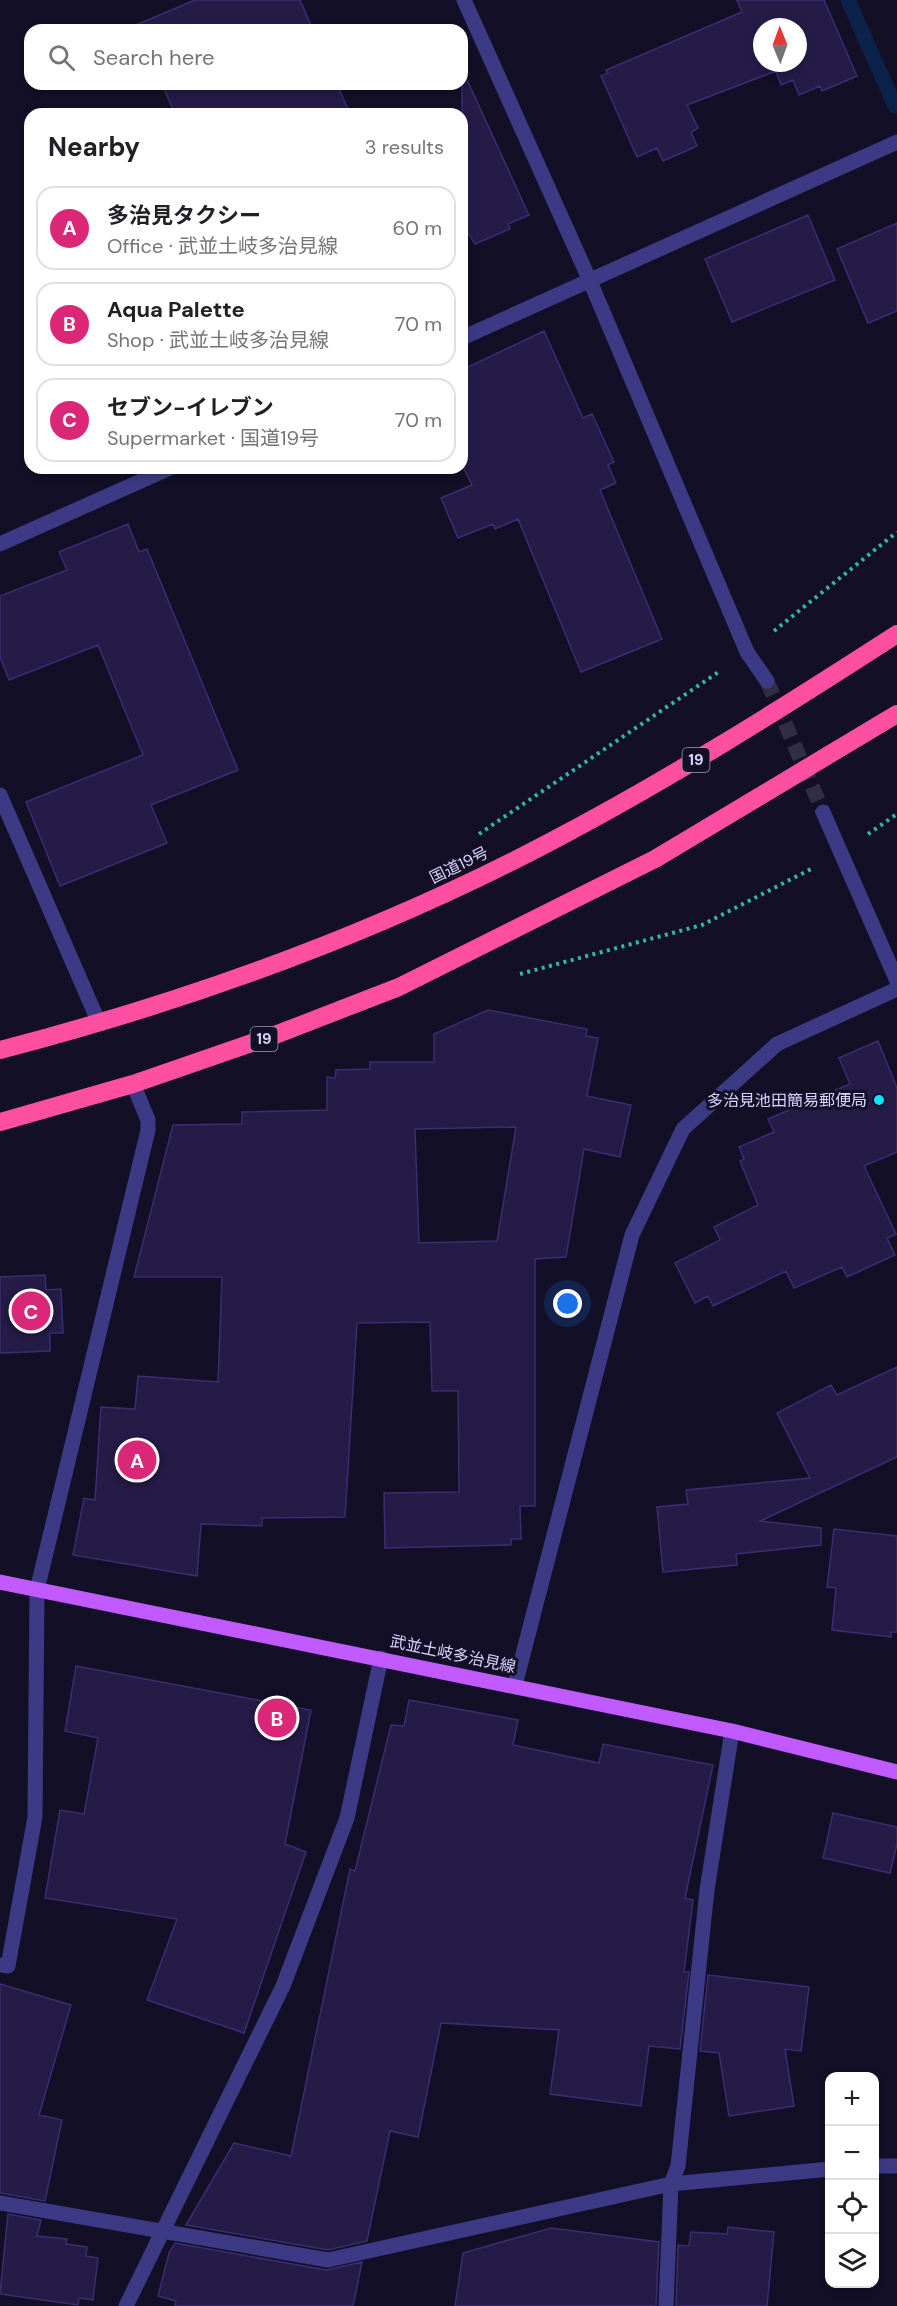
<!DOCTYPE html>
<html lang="en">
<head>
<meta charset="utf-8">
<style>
	:root { --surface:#fff; --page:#f2f2f2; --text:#202124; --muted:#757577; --line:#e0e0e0; --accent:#db2777 }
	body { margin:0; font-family:"DM Sans","Noto Sans JP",sans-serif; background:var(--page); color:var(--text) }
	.controls { position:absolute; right:18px; bottom:18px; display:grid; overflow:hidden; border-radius:12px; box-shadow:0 3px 9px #0003 }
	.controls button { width:54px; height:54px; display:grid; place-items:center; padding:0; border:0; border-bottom:2px solid var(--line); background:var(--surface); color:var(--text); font:30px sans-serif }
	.compass { position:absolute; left:753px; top:18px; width:54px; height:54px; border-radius:50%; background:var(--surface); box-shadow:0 3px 9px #0003; rotate:359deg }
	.you { position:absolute; left:568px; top:1304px; width:21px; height:21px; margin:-15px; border:4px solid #fff; border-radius:50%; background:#1a73e8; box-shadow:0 0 0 9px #1a73e833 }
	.badge { display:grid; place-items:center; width:39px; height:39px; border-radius:50%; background:var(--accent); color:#fff; font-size:20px; font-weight:700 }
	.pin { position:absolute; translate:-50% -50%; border:3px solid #fff; box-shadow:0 2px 6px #0006 }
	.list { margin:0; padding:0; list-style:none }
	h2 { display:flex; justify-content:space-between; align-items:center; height:78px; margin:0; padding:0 24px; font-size:26px }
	h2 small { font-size:20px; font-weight:400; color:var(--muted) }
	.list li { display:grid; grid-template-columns:39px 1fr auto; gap:18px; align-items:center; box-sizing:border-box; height:84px; margin:0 12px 12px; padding:0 12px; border:2px solid var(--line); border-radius:18px }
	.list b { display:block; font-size:22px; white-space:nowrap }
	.list p { margin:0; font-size:20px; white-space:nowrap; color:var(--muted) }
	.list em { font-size:20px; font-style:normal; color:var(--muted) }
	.icon { flex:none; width:33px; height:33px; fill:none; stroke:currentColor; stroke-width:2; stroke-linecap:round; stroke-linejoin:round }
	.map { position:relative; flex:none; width:897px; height:2306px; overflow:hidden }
	.search { position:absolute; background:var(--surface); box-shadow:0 3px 9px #0003; left:24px; top:24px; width:444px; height:66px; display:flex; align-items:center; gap:15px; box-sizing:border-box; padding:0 21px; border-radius:18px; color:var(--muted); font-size:22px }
	.panel { position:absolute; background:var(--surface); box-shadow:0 3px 9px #0003; left:24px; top:108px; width:444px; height:366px; border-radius:18px }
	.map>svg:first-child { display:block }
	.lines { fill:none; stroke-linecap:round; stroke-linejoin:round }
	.stream { stroke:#0c2248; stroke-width:15 }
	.building { fill:#241b47; stroke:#3b2d73; stroke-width:1.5; fill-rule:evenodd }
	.minor-tunnel { stroke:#312d47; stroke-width:15; stroke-dasharray:15 8; stroke-linecap:butt }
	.path { stroke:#2fb8b0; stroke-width:4; stroke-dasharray:3 4.5; stroke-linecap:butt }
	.minor { stroke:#3d3a85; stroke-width:15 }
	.major { stroke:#c25bff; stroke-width:15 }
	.highway { stroke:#ff4fa3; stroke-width:18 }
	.poi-dot { fill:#00e5ff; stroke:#130f26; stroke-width:2 }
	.labels { text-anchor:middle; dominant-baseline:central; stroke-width:6; stroke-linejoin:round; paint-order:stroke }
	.shield { fill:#130f26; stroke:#9e99be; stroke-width:1.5 }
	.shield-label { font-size:15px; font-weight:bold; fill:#d9d4ff }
	.street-label { font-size:16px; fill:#d9d4ff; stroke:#130f26 }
	.poi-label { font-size:16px; fill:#d9d4ff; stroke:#130f26; text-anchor:end }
</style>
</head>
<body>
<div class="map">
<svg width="897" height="2306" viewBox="0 0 897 2306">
	<rect width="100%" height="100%" fill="#130f26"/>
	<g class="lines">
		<path class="stream" d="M848 0 895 106"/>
	</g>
	<path class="building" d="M195 0H300L313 30H138L136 25Z
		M737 0H824L857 76 822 91 820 86 799 95 793 80 781 85 776 71 687 105 698 128 691 132 697 146 663 161 657 148 637 157 601 76 608 73 606 70 742 12ZM762 27H798V63H762Z
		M462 69 529 215 508 224 510 229 475 244 462 223Z
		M162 84H337L350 114H175Z
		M808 215 835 280 732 322 705 259Z
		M897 223V311L868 323 837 249Z
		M544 331 583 418 592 414 614 462 608 465 616 483 600 490 662 639 581 672 518 519 495 529 493 524 458 538 441 498 472 485 462 465V370Z
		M128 524 139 552 147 549 238 770 151 805 167 843 60 886 26 802 143 755 98 645 9 680 0 657V596L67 570 59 552Z
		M488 1010 587 1029 586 1036 598 1038 587 1096 631 1105 620 1157 584 1149 566 1257 535 1259V1506H520L521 1539H511V1545L385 1548 384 1493 459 1492 458 1391H432L430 1322 357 1323 345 1517 262 1518V1526L201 1524 197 1576 73 1555 84 1498 95 1500 101 1407 135 1409 138 1376 218 1382 222 1277H134L173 1125 242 1124V1112L327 1110V1077L335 1078 336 1070 370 1069V1062H434V1034ZM516 1127 497 1241 419 1243 415 1129Z
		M878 1041 897 1088V1152L864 1166 896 1234 887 1238 895 1255 847 1277 842 1267 794 1288 786 1271 713 1306 708 1296 695 1303 675 1263 720 1240 714 1227 758 1205 740 1161 744 1159 739 1147 774 1132 768 1119 850 1084 839 1058Z
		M45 1275 46 1290 61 1289 63 1333H50V1351L0 1353V1277Z
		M897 1367V1457L760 1521 821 1528V1545L736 1554 737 1565 663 1572 657 1507 688 1504 686 1490 810 1478 777 1413 831 1385 837 1395Z
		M834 1529 897 1536V1632H891V1637L832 1630 836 1588 827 1587Z
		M76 1666 311 1710 285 1844 306 1852 244 2033 147 2000 177 1919 45 1898 60 1810 84 1814 98 1738 65 1731Z
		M409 1700 518 1720 513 1745 599 1763 603 1744 713 1765 685 1898 693 1900 684 1972H689L680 2049 649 2046 641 2106 550 2094 559 2030 441 2023 418 2137 390 2131 367 2241 328 2250 186 2225 234 2143 291 2156 350 1869 355 1871 391 1725 404 1726Z
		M833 1813 897 1827V1844L890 1873 823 1858Z
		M708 1975 809 1987 801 2051 785 2049 794 2106 729 2116 719 2053 700 2051Z
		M0 1984 71 2005 39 2115 62 2120 45 2201 0 2193Z
		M8 2214 41 2220 37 2236 67 2239 66 2244 87 2247 86 2256 98 2258 93 2300 79 2298 78 2305 0 2294Z
		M728 2227 774 2232 767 2306H676L678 2245 689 2246 691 2232 727 2234Z
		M551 2228 659 2242 656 2306H455L463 2253Z
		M175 2243 326 2270 362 2262 353 2306H175L176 2301 158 2296 169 2253Z"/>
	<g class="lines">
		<path class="minor-tunnel" d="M767 681 823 812"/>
		<path class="path" d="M774 631 897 532
			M479 834 720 671
			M868 834 897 814
			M520 974 702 925 811 869"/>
		<path class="minor" d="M464 0 590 281 747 652 767 681
			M462 338 897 142
			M0 544 170 468
			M0 795 99 1023
			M823 812 897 981
			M515 1685 632 1235 683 1129 777 1044 897 989
			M0 1965 8 1966 35 1817 37 1590 148 1130V1120L133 1084
			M874 2166H897
			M0 2203 328 2260 671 2184 830 2169
			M126 2306 283 1986 347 1818 381 1658
			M666 2306 671 2184 678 2166 707 1890 732 1731"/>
		<path class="major" d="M0 1582 732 1731 897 1772"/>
		<path class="highway" d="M0 1050C189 1001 377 933 550 842 670 779 784 707 897 634
			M0 1122 133 1084 275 1035 399 987 655 859 897 714"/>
	</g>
	<circle class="poi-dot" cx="879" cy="1100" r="6"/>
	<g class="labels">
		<g class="shield">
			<rect x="682.5" y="748" width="27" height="24" rx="4.5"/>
			<rect x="250.5" y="1027" width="27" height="24" rx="4.5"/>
		</g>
		<g class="shield-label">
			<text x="696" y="760">19</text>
			<text x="264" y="1039">19</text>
		</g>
		<g class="street-label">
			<text transform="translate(459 865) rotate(-26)">国道19号</text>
			<text transform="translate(453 1654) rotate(12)">武並土岐多治見線</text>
		</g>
		<g class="poi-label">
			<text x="867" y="1100">多治見池田簡易郵便局</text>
		</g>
	</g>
</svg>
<div class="controls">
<button>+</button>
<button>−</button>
<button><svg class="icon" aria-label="locate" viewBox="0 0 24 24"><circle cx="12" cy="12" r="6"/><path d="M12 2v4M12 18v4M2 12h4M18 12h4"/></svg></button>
<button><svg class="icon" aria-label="layers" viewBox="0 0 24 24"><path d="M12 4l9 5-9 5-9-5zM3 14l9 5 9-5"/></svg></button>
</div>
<svg class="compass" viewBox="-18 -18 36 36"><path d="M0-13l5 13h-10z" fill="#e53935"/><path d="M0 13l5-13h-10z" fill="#757577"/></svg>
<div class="you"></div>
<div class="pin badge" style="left:137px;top:1460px">A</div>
<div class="pin badge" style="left:277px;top:1718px">B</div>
<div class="pin badge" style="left:31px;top:1311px">C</div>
<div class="search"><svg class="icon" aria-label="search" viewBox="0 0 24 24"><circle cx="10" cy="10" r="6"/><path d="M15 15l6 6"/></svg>Search here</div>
<section class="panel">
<h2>Nearby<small>3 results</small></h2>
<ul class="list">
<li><span class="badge">A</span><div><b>多治見タクシー</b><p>Office · 武並土岐多治見線</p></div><em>60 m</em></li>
<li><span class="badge">B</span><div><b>Aqua Palette</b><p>Shop · 武並土岐多治見線</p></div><em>70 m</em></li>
<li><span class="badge">C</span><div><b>セブン-イレブン</b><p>Supermarket · 国道19号</p></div><em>70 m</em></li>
</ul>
</section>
</div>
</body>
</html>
